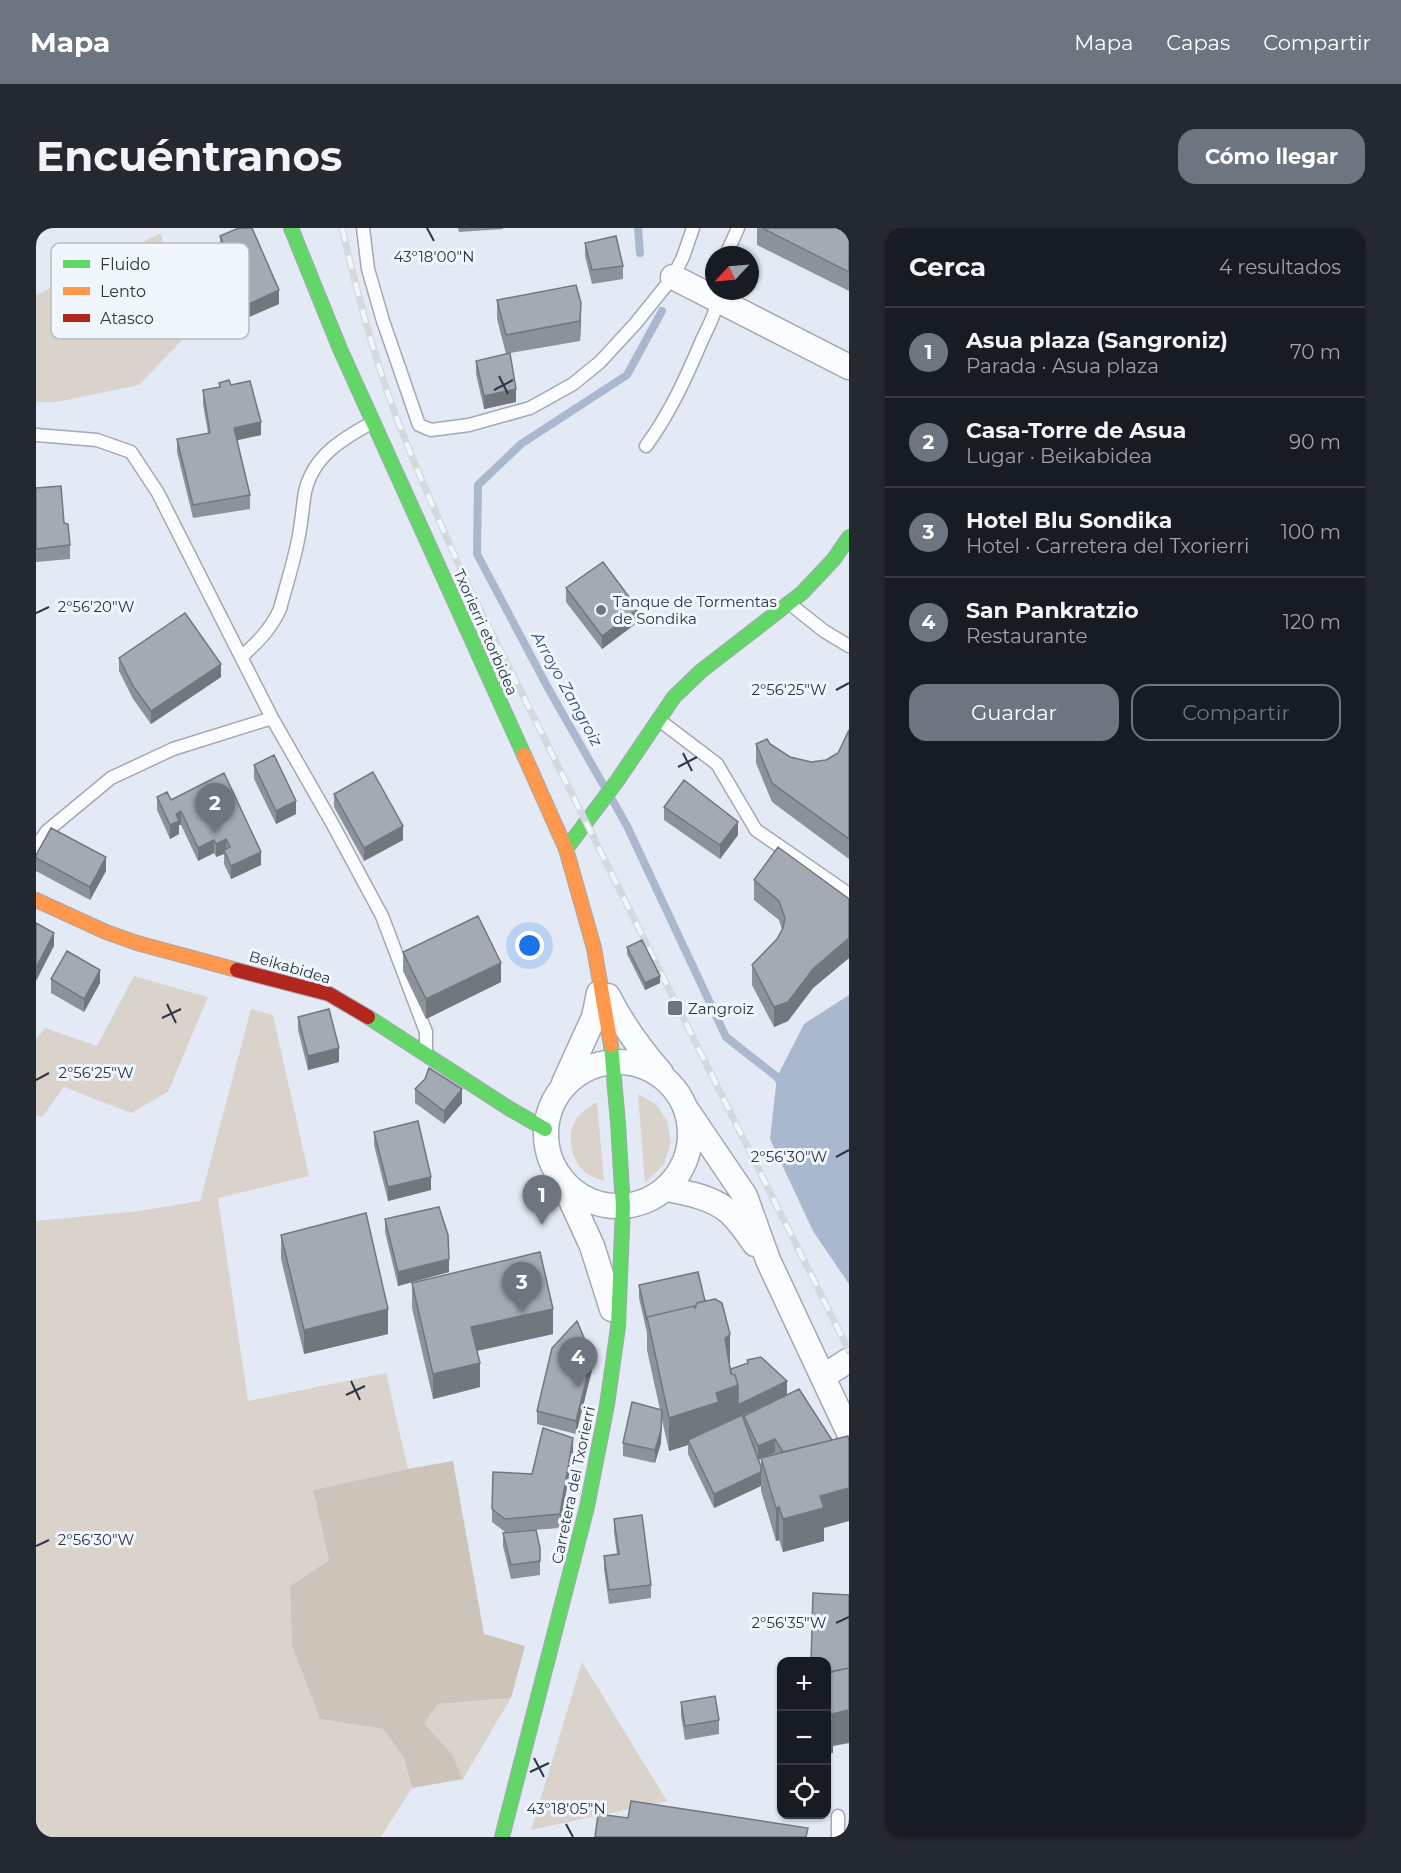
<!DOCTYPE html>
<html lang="es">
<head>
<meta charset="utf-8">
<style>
	:root { --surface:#171b24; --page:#242831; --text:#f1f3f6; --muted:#9ea1a6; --line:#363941; --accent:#6d7581 }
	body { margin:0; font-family:Montserrat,sans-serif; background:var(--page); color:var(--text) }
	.controls { position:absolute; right:18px; bottom:18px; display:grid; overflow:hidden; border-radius:12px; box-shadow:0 2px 4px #0004 }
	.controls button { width:54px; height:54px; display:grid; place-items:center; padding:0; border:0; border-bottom:2px solid var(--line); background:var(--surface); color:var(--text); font:30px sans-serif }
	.compass { position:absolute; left:669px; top:18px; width:54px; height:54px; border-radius:50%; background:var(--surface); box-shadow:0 2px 4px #0004; rotate:244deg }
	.you { position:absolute; left:494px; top:718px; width:21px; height:21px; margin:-15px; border:4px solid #fff; border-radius:50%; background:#1a73e8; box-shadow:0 0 0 9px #1a73e833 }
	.badge { display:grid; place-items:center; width:39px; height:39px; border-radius:50%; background:var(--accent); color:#fff; font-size:20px; font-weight:700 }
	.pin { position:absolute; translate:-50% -50px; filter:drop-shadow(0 2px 3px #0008) }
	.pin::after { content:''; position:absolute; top:32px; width:21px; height:18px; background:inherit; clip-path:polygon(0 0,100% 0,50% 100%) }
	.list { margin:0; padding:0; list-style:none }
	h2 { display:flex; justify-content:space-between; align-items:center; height:78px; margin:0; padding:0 24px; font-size:26px }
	h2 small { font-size:20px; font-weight:400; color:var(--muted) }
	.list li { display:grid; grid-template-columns:39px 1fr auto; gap:18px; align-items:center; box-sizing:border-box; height:90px; padding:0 24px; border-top:2px solid var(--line) }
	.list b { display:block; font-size:22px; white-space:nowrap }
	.list p { margin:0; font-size:20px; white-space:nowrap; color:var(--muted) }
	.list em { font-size:20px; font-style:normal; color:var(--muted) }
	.actions { display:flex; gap:12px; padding:18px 24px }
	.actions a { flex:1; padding:14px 0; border:2px solid var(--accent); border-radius:18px; text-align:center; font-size:21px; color:var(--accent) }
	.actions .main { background:var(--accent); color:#fff }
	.icon { flex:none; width:33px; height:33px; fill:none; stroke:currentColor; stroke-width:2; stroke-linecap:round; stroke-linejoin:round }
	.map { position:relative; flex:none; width:813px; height:1609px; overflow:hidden; border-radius:18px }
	header { display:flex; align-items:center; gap:36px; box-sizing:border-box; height:84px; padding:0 30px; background:var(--accent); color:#fff }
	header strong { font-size:28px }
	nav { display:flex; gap:33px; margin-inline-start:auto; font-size:21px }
	.intro { display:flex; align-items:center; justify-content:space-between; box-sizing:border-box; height:144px; padding:0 36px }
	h1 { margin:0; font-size:42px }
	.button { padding:15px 27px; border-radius:18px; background:var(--accent); color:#fff; font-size:21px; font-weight:700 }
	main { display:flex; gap:36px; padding:0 36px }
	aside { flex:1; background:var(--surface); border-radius:18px; box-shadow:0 2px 4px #0004 }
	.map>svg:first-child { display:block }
	.green { fill:#dad3cb }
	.forest { fill:#ccc4b8 }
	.water { fill:#a9b8cf }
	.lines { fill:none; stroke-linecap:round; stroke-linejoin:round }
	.stream { stroke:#a9b8cf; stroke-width:8 }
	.lane-casing { stroke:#a2a9b3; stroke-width:15 }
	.street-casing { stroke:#a2a9b3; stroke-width:27 }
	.fast-casing { stroke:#a2a9b3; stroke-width:16 }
	.slow-casing { stroke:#a2a9b3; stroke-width:16 }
	.jam-casing { stroke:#a2a9b3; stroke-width:16 }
	.lane { stroke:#fbfcfe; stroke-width:12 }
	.street { stroke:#fbfcfe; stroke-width:24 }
	.fast { stroke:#63d668; stroke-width:14 }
	.slow { stroke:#ff974d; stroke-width:14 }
	.jam { stroke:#b3261e; stroke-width:14 }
	.rail-casing { stroke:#d5d8dc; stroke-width:7 }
	.rail { stroke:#f1f5fc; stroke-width:4.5; stroke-dasharray:14; stroke-linecap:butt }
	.wall { fill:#8c929b; fill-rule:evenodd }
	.shaded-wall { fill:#72777e }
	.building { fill:#a3aab4; stroke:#72777e; stroke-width:1.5 }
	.ticks { fill:none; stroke:#2e3642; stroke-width:2 }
	.poi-dot { fill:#6d7581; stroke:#f1f5fc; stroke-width:2 }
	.labels { text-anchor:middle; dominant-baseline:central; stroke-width:6; stroke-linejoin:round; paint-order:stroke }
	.poi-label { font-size:15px; fill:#2e3642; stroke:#f1f5fc; text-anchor:start }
	.street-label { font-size:15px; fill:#2e3642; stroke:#f1f5fc }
	.water-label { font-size:16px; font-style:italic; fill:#35507a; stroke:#f1f5fc }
	.key { fill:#f1f5fc; stroke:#b6bcc4; stroke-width:1.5 }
	.key-label { font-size:16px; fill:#2e3642 }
	.ticks-label { font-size:15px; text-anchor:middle; fill:#2e3642; stroke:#f1f5fc; stroke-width:6; stroke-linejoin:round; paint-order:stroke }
</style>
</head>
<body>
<header>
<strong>Mapa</strong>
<nav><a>Mapa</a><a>Capas</a><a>Compartir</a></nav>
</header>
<div class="intro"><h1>Encuéntranos</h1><a class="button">Cómo llegar</a></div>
<main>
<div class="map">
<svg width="813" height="1609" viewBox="0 0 813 1609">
	<rect width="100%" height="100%" fill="#e3eaf5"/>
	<path class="green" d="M125 5 148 110 103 157 21 174H0V67Z
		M98 748 172 769 132 864 95 885 28 859 6 889 0 887V811L9 800 61 818Z
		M215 781 237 787 273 948 182 970 212 1173 350 1145 372 1241 277 1262 293 1332 254 1358 256 1418 284 1491 347 1501 368 1530 376 1560 345 1609H0V993L103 983 164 973Z
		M602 866 621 877 631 893 635 914 628 936 609 955Z
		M561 874 568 953C562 950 555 949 550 945 534 932 529 905 542 889 546 883 555 878 561 874Z
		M546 1434 631 1573 495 1602Z
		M475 1470 427 1551 416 1526 388 1495 402 1476Z"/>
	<path class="forest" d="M417 1233 448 1406 489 1418 475 1470 402 1476 388 1495 416 1526 427 1551 376 1560 368 1530 347 1501 284 1491 256 1418 254 1358 293 1332 277 1262 372 1241Z"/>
	<path class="water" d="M813 767V1056L777 1003 734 911 741 849 768 796Z"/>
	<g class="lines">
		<path class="stream" d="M602 0 604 25
			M568 558 512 460 441 326 442 257 485 216 591 147 626 83
			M577 573 591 598 690 809 741 849 746 857"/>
		<g class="lane-casing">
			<path id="lane" d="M327 0 332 41 347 93 383 197 395 202 433 197 494 180 537 156 564 134 599 96 637 49 647 29 657 0
				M690 27 702 0
				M0 207 61 212 95 224 122 265 236 490 296 595 346 688 390 804V823
				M610 218C634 185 650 150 666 112 672 99 681 84 681 69
				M754 376 788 403 813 418
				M205 429C221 415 235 401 244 381 251 354 260 328 264 301 266 289 267 276 269 264 277 228 306 211 337 194
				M623 492 681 536 720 602 813 666
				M0 619 11 603 75 550 137 521 236 490
				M802 1609V1588"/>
		</g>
		<g class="street-casing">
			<path id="street" d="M637 49 813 139
				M572 768C586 796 604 821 625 845
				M510 906a72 72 0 1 1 144 0a72 72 0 1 1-144 0Z
				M528 855 558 789 563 765
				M652 884 709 968 732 1032 813 1205
				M528 957 556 1018 576 1081
				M630 961C651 965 675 969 692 983 702 991 711 1005 719 1016
				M788 1148 813 1132"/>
		</g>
		<g class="fast-casing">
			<path id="fast" d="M255 0 304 121 488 527
				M530 621 581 553 638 469 665 443 766 365 798 331 813 309
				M332 789 474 881 509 901
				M575 817 582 895 587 979
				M466 1609 551 1279 571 1177 582 1099 587 979"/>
		</g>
		<g class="slow-casing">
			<path id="slow" d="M488 527 530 621 558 720 575 817
				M0 672 70 704 101 715 201 742"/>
		</g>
		<g class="jam-casing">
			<path id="jam" d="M201 742 293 766 332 789"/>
		</g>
		<use href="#lane" class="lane"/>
		<use href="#street" class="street"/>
		<use href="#fast" class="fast"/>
		<use href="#slow" class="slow"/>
		<use href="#jam" class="jam"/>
		<g class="rail-casing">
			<path id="rail" d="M306 0C320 60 336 122 357 180 379 240 406 299 432 357L813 1123"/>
		</g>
		<use href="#rail" class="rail"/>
	</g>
	<path class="wall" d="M422 0H467V1L423 4Z
		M721 0H813V63L721 17Z
		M184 8 243 76 213 89 184 22Z
		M549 15 587 38V51L556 56 549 28Z
		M461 72 545 94 544 113 474 125 480 174 448 181 440 146V133L470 126 461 91Z
		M183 155 195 157 225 207 201 212 214 267V281L157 290 141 224V211L172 205 167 176V162L183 159Z
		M0 260 28 295 34 317V331L0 334Z
		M530 360 602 394 566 421 530 374Z
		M83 430 185 449 115 496 97 471 83 443Z
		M813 502V631L736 574 720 535V516H734L754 529 775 534 790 532 802 525Z
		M218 537 260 586 240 596 218 551Z
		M298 566 367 612 328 633 298 579Z
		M121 569 135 572 225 637 195 651 188 636V626L180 629 178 625 162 633 145 597H143V606L134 611 121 582Z
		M628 579 702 607 684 631 628 592Z
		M0 627 70 643 54 672 0 643Z
		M718 652 813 671V730L777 760 752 793 738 799 716 757V737L741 711 746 702 743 692 718 672Z
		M591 719 624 755 609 762 591 726Z
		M367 724 465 754 390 791 367 743Z
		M15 751 64 755 48 784 15 765Z
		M262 789 303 834 272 842 262 802Z
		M379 861 426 875 408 896 379 875Z
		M338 904 395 962 352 973 338 917Z
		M349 991 413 1044 362 1058 349 1004Z
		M245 1007 352 1106 268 1126 245 1031Z
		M376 1055 517 1106 441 1123 444 1159 397 1171 376 1080Z
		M603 1057 669 1073 694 1137 695 1141 711 1136V1132L725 1129 706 1188 708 1193V1188L763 1161 788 1300V1313L747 1324 743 1312 740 1313 725 1263V1258L678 1280 652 1226V1217L633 1223 626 1192 625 1215 619 1235 587 1228V1215L624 1182 611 1122V1105L603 1070ZM725 1230V1239L723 1231Z
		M556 1142 540 1206 501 1196V1183Z
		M537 1223 524 1300 469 1304 456 1294V1281L496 1246Z
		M578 1291 615 1357V1370L573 1376 568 1341V1328L581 1326 578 1304Z
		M467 1305 504 1333V1347L475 1351 467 1318Z
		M645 1474 683 1492V1506L649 1512 645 1488Z"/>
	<path class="shaded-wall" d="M243 62V76L213 89V76Z
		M545 75V94L544 113V93Z
		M480 161V174L448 181V168Z
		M225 194V207L198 213V200Z
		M602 381V394L566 421V408Z
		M185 436V449L115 496V483Z
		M260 573V586L240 596V583Z
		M145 583V597H143V606L134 611V597L140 586Z
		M702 594V607L684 631V617Z
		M367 598V612L328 633V620Z
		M190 611V624L188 622V626L180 629V616Z
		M178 612V625L162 633V620Z
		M225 624V637L195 651V638Z
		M70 629V643L54 672V659Z
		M18 705V718L0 753V740Z
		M813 710V730L777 760 752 793 738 799V779L777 741Z
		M465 735V754L390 791V771Z
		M64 742V755L48 784V771Z
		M624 748V755L609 762V755Z
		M303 820V834L272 842V828Z
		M426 861V875L408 896V883Z
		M395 949V962L352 973V959Z
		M413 1031V1044L362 1058V1044Z
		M352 1081V1106L268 1126V1102Z
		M517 1081V1106L435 1124V1099Z
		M694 1106V1139L689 1111Z
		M556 1129V1142L540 1206V1193Z
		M444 1135V1159L397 1171V1146Z
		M751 1153V1167L702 1190 683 1197V1207L652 1212V1217L633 1223V1190L680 1165 702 1157Z
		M626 1182 625 1215 619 1235V1222Z
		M537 1210V1223L524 1300V1286Z
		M739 1211V1224L722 1232V1218Z
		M725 1244V1258L678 1280V1266Z
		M813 1260V1293L788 1300V1313L747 1324V1291L784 1268Z
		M743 1279V1312L740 1313V1280Z
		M813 1482V1515L797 1518V1525L790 1526V1493L795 1486Z"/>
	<path class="building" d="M203 0H216L243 62 213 76 184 8Z
		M726 0H813V44Z
		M580 8 587 38 556 42 549 15Z
		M540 57 545 75 544 93 470 107 461 72Z
		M474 125 480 161 448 168 440 133Z
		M193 152 195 157 214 153 225 194 198 200 214 267 157 277 141 211 174 205 167 162 184 159 183 155Z
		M25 258 28 295 32 296 34 317 0 321V260Z
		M567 334 602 381 566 408 530 360Z
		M149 385 185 436 115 483 97 458 83 430Z
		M813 502V611L736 555 720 516 731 511 734 516 754 529 775 534 790 532 802 525Z
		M238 527 260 573 240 583 218 537Z
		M337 544 367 598 328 620 298 566Z
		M188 545 225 624 195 638 188 622 194 619 190 611 180 616 178 612 162 620 145 583 140 586 143 593 134 597 121 569 131 564 135 572Z
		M648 552 702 594 684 617 628 579Z
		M15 600 70 629 54 659 0 630V627Z
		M742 619 813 671V710L777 741 752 774 738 779 716 737 741 711 747 700 749 690 743 673 718 652Z
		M442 688 465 735 390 771 367 724Z
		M0 695 18 705 0 740Z
		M606 712 624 748 609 755 591 719Z
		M31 723 64 742 48 771 15 751Z
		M293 781 303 820 272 828 262 789Z
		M393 840 426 861 408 883 379 861 389 851Z
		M382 893 395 949 352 959 338 904Z
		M403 979 412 1007 413 1031 362 1044 349 991Z
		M330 985 352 1081 268 1102 245 1007Z
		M504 1024 517 1081 435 1099 444 1135 397 1146 376 1055Z
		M662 1044 669 1073 661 1075 659 1080 658 1078 611 1089V1092L603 1057Z
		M679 1071 686 1075 694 1106 689 1111 695 1146 699 1147 702 1157 680 1165 683 1174 633 1190 611 1089 658 1078 659 1080 661 1075Z
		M541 1093 556 1129 540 1193 501 1183 516 1120Z
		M725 1129 751 1153 702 1177V1157L699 1147 695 1146V1141L712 1135 711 1132Z
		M763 1161 796 1212 747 1224 739 1211 722 1218 708 1188Z
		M596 1174 626 1182 625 1202 619 1222 587 1215Z
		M706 1187 725 1239V1244L678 1266 652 1212Z
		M507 1200 537 1210 524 1286 469 1291 456 1281 457 1244 496 1246Z
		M812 1208 813 1212V1260L784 1268 788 1280 747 1291 743 1279 740 1280 725 1230Z
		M606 1287 615 1357 573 1362 568 1328 583 1326 578 1291Z
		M500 1302 504 1320V1333L475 1337 467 1305Z
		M777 1365 813 1367V1440L797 1443V1444L790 1445V1434H775Z
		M813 1440V1482L795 1486 797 1492 790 1493V1445Z
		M679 1468 683 1492 649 1498 645 1474Z
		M595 1573 772 1600 770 1609H559L562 1586 592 1590Z"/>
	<path class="ticks" d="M391 0 398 13M463 148 472 166M458 162 477 152M0 385 13 379M800 462 813 455M647 525 656 543M642 539 661 529M131 776 140 795M126 790 145 781M0 852 13 845M800 929 813 922M315 1153 324 1172M310 1167 329 1158M0 1318 13 1312M800 1395 813 1389M498 1530 508 1549M494 1544 513 1535M530 1596 537 1609"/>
	<g class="poi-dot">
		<circle cx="565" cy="382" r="6"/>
		<rect x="631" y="772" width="16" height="16" rx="3"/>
	</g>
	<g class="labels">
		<g class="poi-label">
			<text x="577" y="373">Tanque de Tormentas<tspan x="577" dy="17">de Sondika</tspan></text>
			<text x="652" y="780">Zangroiz</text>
		</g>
		<g class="street-label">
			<text transform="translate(450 404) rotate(66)">Txorierri etorbidea</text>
			<text transform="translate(254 739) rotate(16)">Beikabidea</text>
			<text transform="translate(537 1257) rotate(-78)">Carretera del Txorierri</text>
		</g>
		<g class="water-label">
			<text transform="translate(531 461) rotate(61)">Arroyo Zangroiz</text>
		</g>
	</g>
	<rect x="15" y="15" width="198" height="96" rx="9" class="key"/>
	<rect x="27" y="32" width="27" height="8" fill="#63d668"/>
	<rect x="27" y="59" width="27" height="8" fill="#ff974d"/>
	<rect x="27" y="86" width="27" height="8" fill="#b3261e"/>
	<g class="key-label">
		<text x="64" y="42">Fluido</text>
		<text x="64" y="69">Lento</text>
		<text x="64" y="96">Atasco</text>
	</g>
	<g class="ticks-label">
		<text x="398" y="34">43°18'00"N</text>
		<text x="60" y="384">2°56'20"W</text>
		<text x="753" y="467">2°56'25"W</text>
		<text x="60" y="850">2°56'25"W</text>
		<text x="753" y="934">2°56'30"W</text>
		<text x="60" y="1317">2°56'30"W</text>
		<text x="753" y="1400">2°56'35"W</text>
		<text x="530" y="1586">43°18'05"N</text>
	</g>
</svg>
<div class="controls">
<button>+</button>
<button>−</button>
<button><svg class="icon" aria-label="locate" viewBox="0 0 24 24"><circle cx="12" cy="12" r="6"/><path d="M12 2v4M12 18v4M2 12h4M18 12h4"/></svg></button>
</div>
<svg class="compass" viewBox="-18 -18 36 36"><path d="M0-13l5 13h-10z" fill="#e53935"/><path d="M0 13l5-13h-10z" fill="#9ea1a6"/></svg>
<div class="you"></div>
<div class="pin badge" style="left:506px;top:997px">1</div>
<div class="pin badge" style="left:179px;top:605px">2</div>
<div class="pin badge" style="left:486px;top:1084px">3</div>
<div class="pin badge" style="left:542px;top:1159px">4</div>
</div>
<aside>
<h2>Cerca<small>4 resultados</small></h2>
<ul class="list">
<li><span class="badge">1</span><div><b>Asua plaza (Sangroniz)</b><p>Parada · Asua plaza</p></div><em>70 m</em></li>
<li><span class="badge">2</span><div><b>Casa-Torre de Asua</b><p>Lugar · Beikabidea</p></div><em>90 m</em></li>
<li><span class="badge">3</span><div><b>Hotel Blu Sondika</b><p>Hotel · Carretera del Txorierri</p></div><em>100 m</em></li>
<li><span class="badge">4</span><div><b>San Pankratzio</b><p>Restaurante</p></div><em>120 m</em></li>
</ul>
<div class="actions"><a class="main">Guardar</a><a>Compartir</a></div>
</aside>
</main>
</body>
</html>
